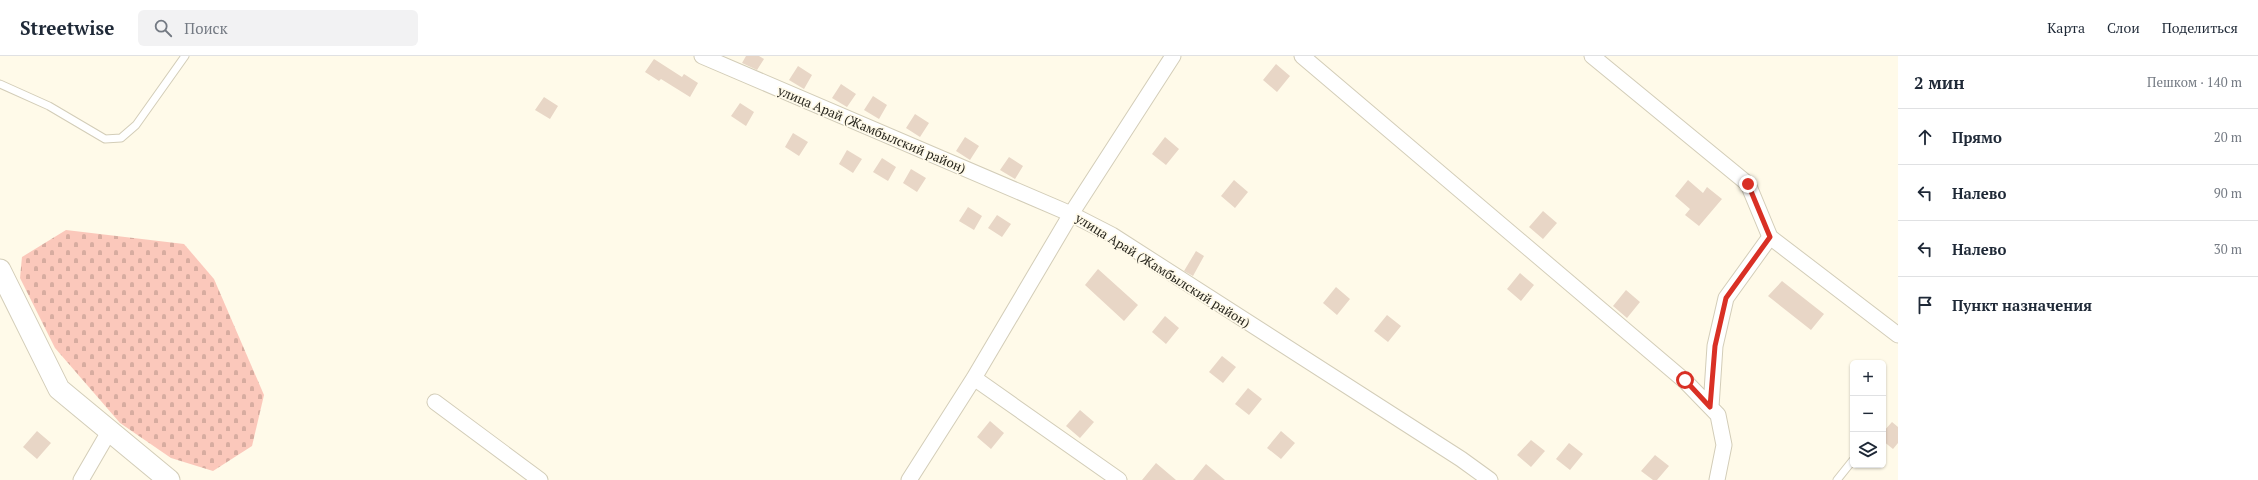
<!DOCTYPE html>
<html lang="ru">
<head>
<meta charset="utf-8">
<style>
	:root { --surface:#fff; --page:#f2f2f3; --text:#1f2937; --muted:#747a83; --line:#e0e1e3 }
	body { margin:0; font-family:"PT Serif",serif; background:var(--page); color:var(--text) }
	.controls { position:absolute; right:12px; bottom:12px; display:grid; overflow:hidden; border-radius:6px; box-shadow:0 1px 3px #0004 }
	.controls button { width:36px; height:36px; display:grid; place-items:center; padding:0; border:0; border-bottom:1px solid var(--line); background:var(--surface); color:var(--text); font:20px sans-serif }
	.stop { position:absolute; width:12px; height:12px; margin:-9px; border:3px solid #d93025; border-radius:50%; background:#fff }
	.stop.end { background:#d93025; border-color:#fff; box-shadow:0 1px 4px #0008 }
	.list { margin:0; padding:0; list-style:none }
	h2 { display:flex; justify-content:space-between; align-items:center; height:52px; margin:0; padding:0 16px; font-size:17px }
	h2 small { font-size:13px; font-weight:400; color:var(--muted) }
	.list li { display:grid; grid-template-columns:26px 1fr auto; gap:12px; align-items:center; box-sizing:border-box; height:56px; padding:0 16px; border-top:1px solid var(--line) }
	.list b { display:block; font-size:15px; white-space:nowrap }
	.list em { font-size:13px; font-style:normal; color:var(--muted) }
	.icon { flex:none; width:22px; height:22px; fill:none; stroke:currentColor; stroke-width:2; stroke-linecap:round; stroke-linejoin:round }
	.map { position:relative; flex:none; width:1898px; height:424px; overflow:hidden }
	header { display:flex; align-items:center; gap:24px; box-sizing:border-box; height:56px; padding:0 20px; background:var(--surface); border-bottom:1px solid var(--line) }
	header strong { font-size:19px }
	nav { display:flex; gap:22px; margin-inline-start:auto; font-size:14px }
	.search { width:280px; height:36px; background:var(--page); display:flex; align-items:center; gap:10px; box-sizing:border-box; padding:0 14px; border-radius:6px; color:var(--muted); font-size:15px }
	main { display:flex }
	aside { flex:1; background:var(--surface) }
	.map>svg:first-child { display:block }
	.cemetery { fill:url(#cemetery-stones) }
	.building { fill:#e8d6c6 }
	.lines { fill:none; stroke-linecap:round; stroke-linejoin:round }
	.lane-casing { stroke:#d3cdb8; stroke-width:9 }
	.street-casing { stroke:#d3cdb8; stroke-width:17 }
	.secondary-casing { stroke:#d3cdb8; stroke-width:23 }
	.lane { stroke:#fff; stroke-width:7 }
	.street { stroke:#fff; stroke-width:15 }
	.secondary { stroke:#fff; stroke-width:21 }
	.route { stroke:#d93025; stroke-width:5 }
	.labels { text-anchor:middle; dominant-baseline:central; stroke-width:3.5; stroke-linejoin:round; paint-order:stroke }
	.street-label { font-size:13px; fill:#28261e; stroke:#fffae9 }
</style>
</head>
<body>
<header>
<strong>Streetwise</strong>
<div class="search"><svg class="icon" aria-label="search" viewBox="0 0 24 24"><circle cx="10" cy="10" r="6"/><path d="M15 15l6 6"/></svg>Поиск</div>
<nav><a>Карта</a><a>Слои</a><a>Поделиться</a></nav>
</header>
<main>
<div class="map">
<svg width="1898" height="424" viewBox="0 0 1898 424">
	<defs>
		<pattern id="cemetery-stones" width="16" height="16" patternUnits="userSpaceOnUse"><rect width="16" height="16" fill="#fbc8bb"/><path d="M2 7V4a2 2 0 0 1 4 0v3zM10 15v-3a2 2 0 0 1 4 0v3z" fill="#d7aca0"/></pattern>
	</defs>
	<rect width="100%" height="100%" fill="#fffae9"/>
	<path class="cemetery" d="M66 174 184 188 214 223 264 339 252 390 213 415 171 402 120 367 55 292 20 222 22 201Z"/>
	<path class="building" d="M746 0H759L764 3 757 14 742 7Z
		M654 3 682 21 684 18 698 27 690 41 661 23 659 25 645 16Z
		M1276 8 1290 20 1277 36 1263 24Z
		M798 10 812 19 804 33 789 24Z
		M841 28 856 38 847 51 832 42Z
		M873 40 887 49 879 63 864 54Z
		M544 41 558 50 550 63 535 54Z
		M740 47 754 56 746 70 731 60Z
		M915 58 929 67 920 81 906 72Z
		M793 77 808 86 799 100 785 91Z
		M965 81 979 90 970 104 956 95Z
		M1165 81 1179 93 1166 109 1152 98Z
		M847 94 862 103 853 117 839 108Z
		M1009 101 1023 110 1015 123 1000 114Z
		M882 102 896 111 888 125 873 116Z
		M911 113 926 122 917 136 903 127Z
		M1234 124 1248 136 1235 152 1221 140Z
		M1688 124 1703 137 1707 131 1722 143 1699 170 1685 159 1690 153 1675 140Z
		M968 151 982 160 974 174 959 165Z
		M1543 155 1557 167 1543 183 1529 171Z
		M997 159 1011 168 1002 181 988 172Z
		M1196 195 1204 200 1193 220 1184 215Z
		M1098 213 1138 249 1124 265 1085 229Z
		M1520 217 1534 229 1521 245 1507 233Z
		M1782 225 1824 258 1811 274 1768 240Z
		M1336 231 1350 243 1337 259 1323 247Z
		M1626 234 1640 246 1627 262 1613 250Z
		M1387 259 1401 270 1388 286 1374 275Z
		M1165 260 1179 272 1166 288 1152 276Z
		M1222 300 1236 311 1223 327 1209 316Z
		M1248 332 1262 343 1249 359 1235 348Z
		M1080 354 1094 366 1080 382 1066 370Z
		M990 365 1004 377 991 393 977 381Z
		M1892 366 1898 371V387L1893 393 1883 385V376Z
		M37 375 51 387 37 403 23 391Z
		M1281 375 1295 387 1281 403 1267 392Z
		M1531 384 1545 395 1531 411 1517 399Z
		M1569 387 1583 398 1570 414 1556 403Z
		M1655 399 1669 410 1657 424H1653L1641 415Z
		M1156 407 1176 424H1142Z
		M1206 408 1225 424H1193Z"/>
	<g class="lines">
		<g class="lane-casing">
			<path id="lane" d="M0 28 49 50 105 83 121 82 136 69 185 0
				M1837 424 1853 404"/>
		</g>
		<g class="street-casing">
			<path id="street" d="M702 0 1071 158 1112 179 1461 403 1490 424
				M1302 0 1685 325 1718 359 1724 389 1717 424
				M1592 0 1748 128 1770 181 1898 279
				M974 322 1119 424
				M435 346 540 424
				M1711 351 1715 290 1726 242 1770 181
				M81 424 110 374
				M909 424 974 322 1071 158 1173 0"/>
		</g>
		<g class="secondary-casing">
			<path id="secondary" d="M0 214 59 333 169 424"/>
		</g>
		<use href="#lane" class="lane"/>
		<use href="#street" class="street"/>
		<use href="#secondary" class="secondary"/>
	</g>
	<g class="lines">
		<path class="route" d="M1685 324 1710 351 1715 290 1726 242 1770 181 1748 128"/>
	</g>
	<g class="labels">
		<g class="street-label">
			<text transform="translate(872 73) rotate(23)">улица Арай (Жамбылский район)</text>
			<text transform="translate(1163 214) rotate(32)">улица Арай (Жамбылский район)</text>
		</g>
	</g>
</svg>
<div class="controls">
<button>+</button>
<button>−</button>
<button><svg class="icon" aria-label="layers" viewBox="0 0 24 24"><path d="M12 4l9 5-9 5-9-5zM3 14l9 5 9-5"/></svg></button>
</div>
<div class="stop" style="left:1685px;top:324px"></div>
<div class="stop end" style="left:1748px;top:128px"></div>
</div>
<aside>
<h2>2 мин<small>Пешком · 140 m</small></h2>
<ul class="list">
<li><svg class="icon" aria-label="ahead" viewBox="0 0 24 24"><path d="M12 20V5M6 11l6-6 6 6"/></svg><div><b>Прямо</b></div><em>20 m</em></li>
<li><svg class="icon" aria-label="left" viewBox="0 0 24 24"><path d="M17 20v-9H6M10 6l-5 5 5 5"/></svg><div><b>Налево</b></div><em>90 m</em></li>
<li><svg class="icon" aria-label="left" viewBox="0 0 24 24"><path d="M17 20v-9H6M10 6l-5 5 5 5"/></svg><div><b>Налево</b></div><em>30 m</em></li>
<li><svg class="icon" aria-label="arrive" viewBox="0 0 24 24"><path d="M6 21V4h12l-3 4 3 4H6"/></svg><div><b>Пункт назначения</b></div></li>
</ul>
</aside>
</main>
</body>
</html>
